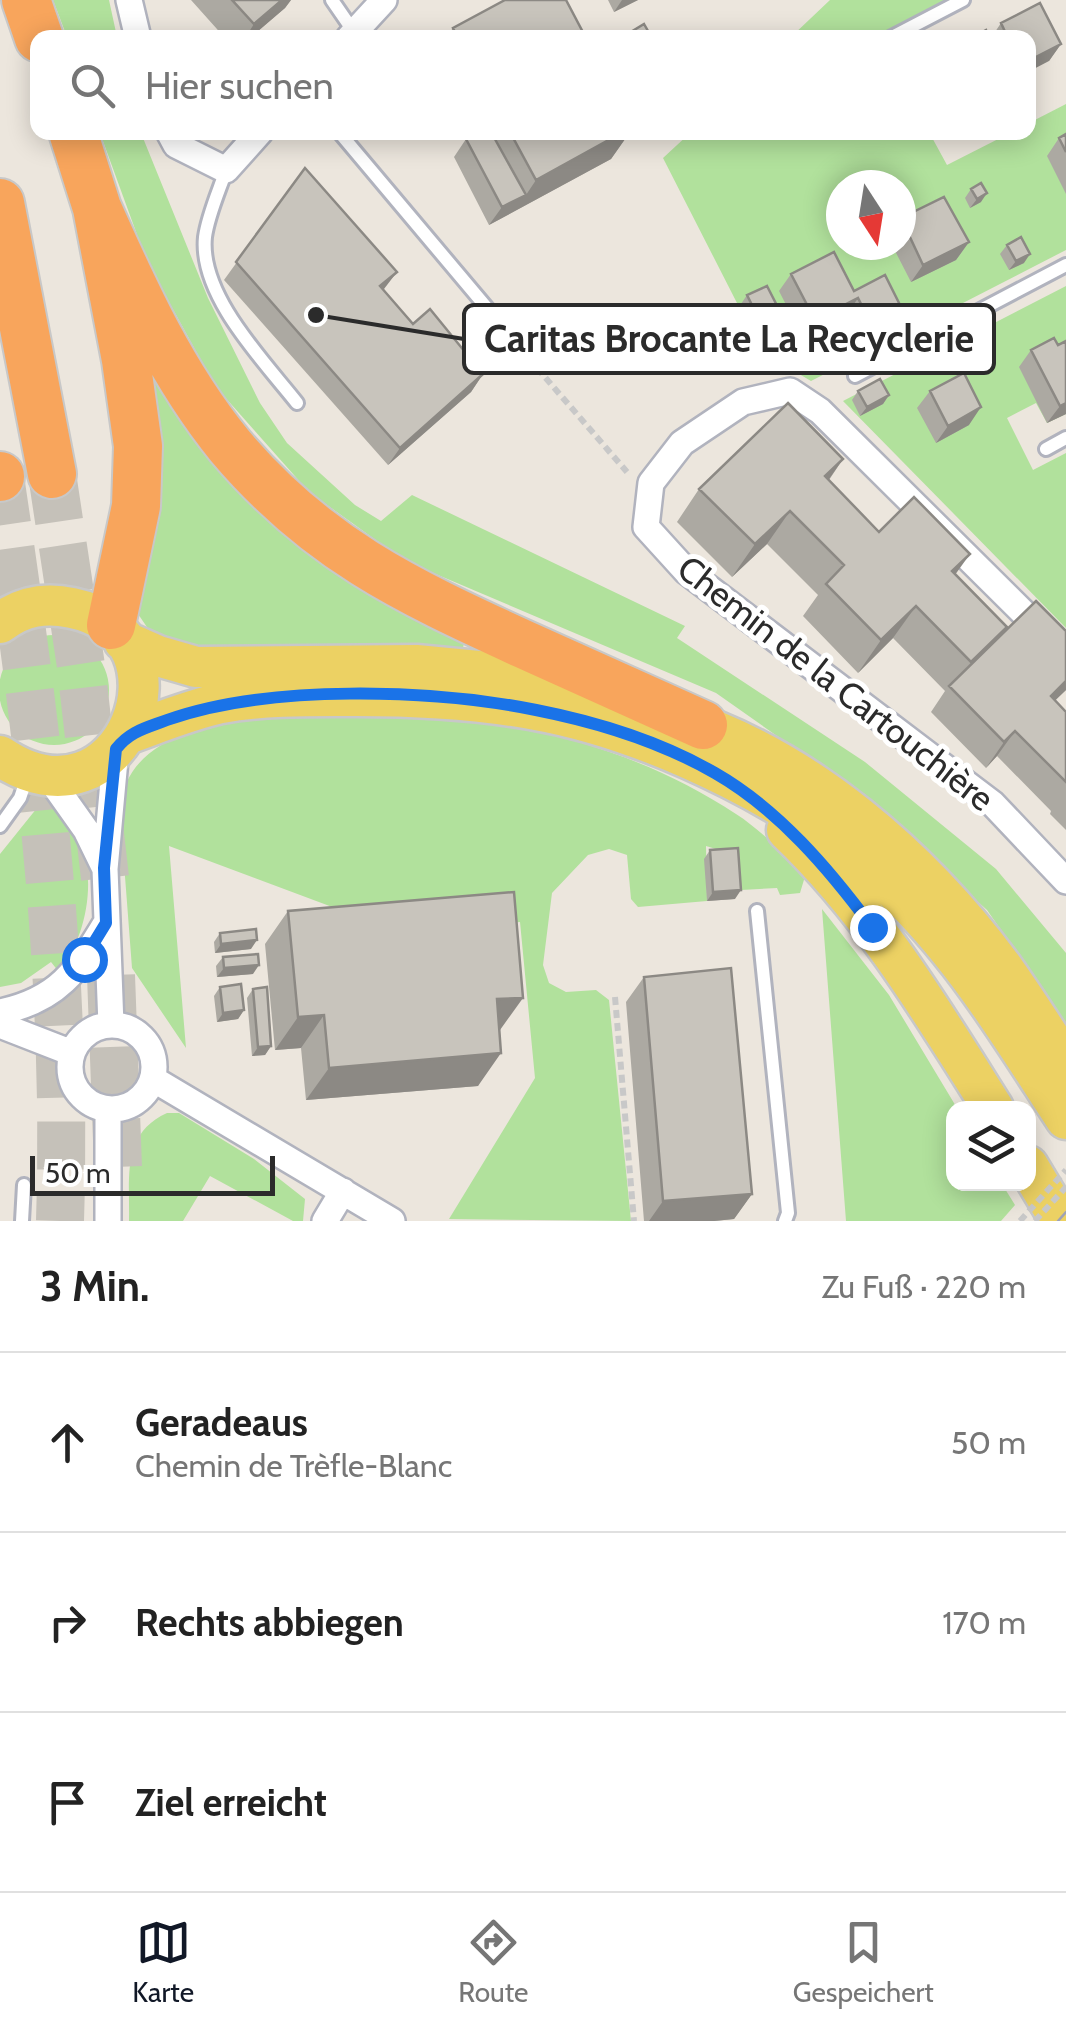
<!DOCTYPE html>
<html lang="de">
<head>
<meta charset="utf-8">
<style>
	:root { --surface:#fff; --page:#f2f2f2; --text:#222; --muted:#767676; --line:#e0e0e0; --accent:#111827 }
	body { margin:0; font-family:Cabin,sans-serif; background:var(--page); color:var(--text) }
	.controls { position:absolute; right:30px; bottom:30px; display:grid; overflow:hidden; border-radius:20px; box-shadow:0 5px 25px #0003 }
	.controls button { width:90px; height:90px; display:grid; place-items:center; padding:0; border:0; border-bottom:2px solid var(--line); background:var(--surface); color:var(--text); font:50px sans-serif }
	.compass { position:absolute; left:826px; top:170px; width:90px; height:90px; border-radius:50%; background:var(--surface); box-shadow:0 5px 25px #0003; rotate:168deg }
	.scale { position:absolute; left:30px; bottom:25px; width:245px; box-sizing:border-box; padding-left:10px; border:5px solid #2b2b2b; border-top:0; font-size:28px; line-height:35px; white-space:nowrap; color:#2b2b2b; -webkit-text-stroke:8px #fff; paint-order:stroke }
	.stop { position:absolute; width:30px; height:30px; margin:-22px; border:8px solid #1a73e8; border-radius:50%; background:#fff }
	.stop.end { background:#1a73e8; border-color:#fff; box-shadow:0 2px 10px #0008 }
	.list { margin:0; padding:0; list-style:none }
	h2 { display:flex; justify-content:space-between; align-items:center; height:130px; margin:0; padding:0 40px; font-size:42px }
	h2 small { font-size:32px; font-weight:400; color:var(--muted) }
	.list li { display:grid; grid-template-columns:65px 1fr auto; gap:30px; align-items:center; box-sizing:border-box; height:180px; padding:0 40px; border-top:2px solid var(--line) }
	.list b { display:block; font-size:38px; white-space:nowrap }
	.list p { margin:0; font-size:32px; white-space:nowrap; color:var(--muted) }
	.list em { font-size:32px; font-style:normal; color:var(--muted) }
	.icon { flex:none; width:55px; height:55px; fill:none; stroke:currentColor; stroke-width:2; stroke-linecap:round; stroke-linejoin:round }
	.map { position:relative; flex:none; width:1066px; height:1221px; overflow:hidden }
	.search { position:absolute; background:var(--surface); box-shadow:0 5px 25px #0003; left:30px; right:30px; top:30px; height:110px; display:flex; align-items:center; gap:25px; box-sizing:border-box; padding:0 35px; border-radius:20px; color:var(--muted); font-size:38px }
	.sheet { height:670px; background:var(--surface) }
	nav { display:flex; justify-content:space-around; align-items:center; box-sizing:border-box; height:140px; border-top:2px solid var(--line); background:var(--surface); font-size:28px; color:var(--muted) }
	nav a { display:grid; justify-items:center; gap:5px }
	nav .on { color:var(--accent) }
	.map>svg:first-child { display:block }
	.green { fill:#b1e19c; fill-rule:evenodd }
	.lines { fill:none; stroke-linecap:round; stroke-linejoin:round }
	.highway-tunnel { stroke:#c5c1b9; stroke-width:48; stroke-dasharray:48 24; stroke-linecap:butt }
	.lane-casing { stroke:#b1b3be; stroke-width:18 }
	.street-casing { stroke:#b1b3be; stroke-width:30 }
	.primary-casing { stroke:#c8c8c8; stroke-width:45 }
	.highway-casing { stroke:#c8c8c8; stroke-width:52 }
	.path { stroke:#c8c8c8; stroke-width:6; stroke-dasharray:8 5; stroke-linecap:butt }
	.lane { stroke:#fff; stroke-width:12 }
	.street { stroke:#fff; stroke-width:25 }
	.primary { stroke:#ecd163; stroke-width:40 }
	.highway { stroke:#f8a55c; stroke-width:48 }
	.tram { stroke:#a0a2b4; stroke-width:2.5 }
	.path-bridge { stroke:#c8c8c8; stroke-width:6; stroke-dasharray:8 5; stroke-linecap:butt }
	.wall { fill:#aca9a2 }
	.shaded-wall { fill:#8c8984 }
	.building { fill:#c8c4bc; stroke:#8c8984; stroke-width:2.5 }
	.route { stroke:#1a73e8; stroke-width:12 }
	.labels { text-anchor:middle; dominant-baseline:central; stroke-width:10; stroke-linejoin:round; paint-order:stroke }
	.street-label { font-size:35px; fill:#2b2b2b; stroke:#fff }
	.leader { fill:none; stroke:#2b2b2b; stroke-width:4 }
	.callout-dot { fill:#2b2b2b; stroke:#fff; stroke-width:4 }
	.callout { fill:#fff; stroke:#2b2b2b; stroke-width:4 }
	.callout-label { font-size:38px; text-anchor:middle; font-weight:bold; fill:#2b2b2b }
</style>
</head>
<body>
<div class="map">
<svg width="1066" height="1221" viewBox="0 0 1066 1221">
	<rect width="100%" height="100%" fill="#ece6dd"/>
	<path class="green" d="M53 0H109L117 37H67Z
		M830 0H946L880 34 882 37H791Z
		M1066 104V250L811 381 762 352 663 158 690 133 929 132 947 165 1010 133 1028 132 1029 123ZM841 185H901V245H841Z
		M100 133H141L208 298 260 403 287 443 355 505 381 521 412 495 685 626 677 638 865 762 996 869 1066 953V1023L987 910 862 796 716 693 405 561 309 492 215 386 147 262Z
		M1066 286V414L1047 423 1036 403 1007 418 1033 470 1066 453V628L843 401Z
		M162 376 465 639 462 652 188 653 153 636 136 611 147 383Z
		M-1 690a55 55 0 1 1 110 0a55 55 0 1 1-110 0Z
		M305 715C353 716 402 713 450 718 553 728 649 757 736 814 761 830 783 854 806 873L800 893 780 895 777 888 741 890 739 856 706 846 707 901 638 907 631 899 627 855 609 849 588 855 552 893 543 965 549 983 566 992 596 990 609 1000 631 1221 449 1219 535 1078 520 922 423 931 359 917 169 846 186 1048 132 968 120 811C125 725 240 718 305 715Z
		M48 804C53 809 61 813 66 819 102 859 90 933 59 972L51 962 21 983 0 987V854L37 808Z
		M822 909 889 995 957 1108H954V1184H1002L1015 1205 1001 1221H846Z
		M167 1113H179L254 1159 305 1199 303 1221H293L210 1176 183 1221H129C130 1177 121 1134 167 1113Z"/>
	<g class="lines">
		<path class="highway-tunnel" d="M52 474 81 666 105 878
			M0 477C37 724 68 971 60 1221
			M111 975 118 1168"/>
		<g class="lane-casing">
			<path id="lane" d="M332 0 354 32
				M890 38 963 0
				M339 132 524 352
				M226 170C219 191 208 215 205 237 199 295 263 360 297 403
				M855 376 1066 265
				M1046 449 1066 438
				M0 826 20 798 29 772
				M757 911 788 1213 785 1221
				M22 1221 24 1185"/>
		</g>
		<g class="street-casing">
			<path id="street" d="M129 0 138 38
				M349 38 384 0
				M169 132 176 145 226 170 260 132
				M1066 655 820 411 790 391 743 402 682 443 651 483 646 527 686 571 993 804 1066 881
				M47 775 86 830 105 869
				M0 1012C58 1000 77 971 106 923
				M70 1067a42 42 0 1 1 84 0a42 42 0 1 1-84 0Z
				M0 1025 72 1053
				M111 1025 105 869 116 749
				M153 1079 392 1221
				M108 1110V1221
				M325 1221 343 1191"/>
		</g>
		<g class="primary-casing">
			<path id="primary" d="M0 623C22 606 45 602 72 608 201 634 124 840 0 756
				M124 641 158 656 196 667 416 665 499 673 598 693
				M677 717C807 758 922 859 1002 967 1024 998 1045 1031 1066 1063
				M127 734C158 723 189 710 221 703 265 695 312 696 357 696 416 696 473 699 531 709 657 731 813 809 904 899 969 964 1016 1043 1066 1119
				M787 830C871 910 932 1011 993 1108
				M1028 1166 1061 1221"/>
		</g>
		<g class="highway-casing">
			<path id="highway" d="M26 0 39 38
				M73 132 97 208 126 360 138 446 136 506 111 625
				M0 203 52 474
				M97 208C134 291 172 375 230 446 316 548 405 590 523 644 583 671 643 698 703 725
				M0 476V477"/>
		</g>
		<path class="path" d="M537 368 627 472
			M615 997 634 1221"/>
		<use href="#lane" class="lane"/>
		<use href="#street" class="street"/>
		<use href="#primary" class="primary"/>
		<use href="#highway" class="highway"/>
		<path class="tram" d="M1058 1221 1066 1212"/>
		<path class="path-bridge" d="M1020 1221 1066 1170
			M1035 1221 1066 1187"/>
	</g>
	<path class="wall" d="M191 0H291L285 8 250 38H225Z
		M608 0H638L614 12Z
		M1001 23 1061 44 1049 61 1028 38H991Z
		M453 28 586 38H446Z
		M469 132H630L611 159 489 225 454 157 466 139 471 136Z
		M1066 134V194L1047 156 1059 138Z
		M305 168 383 290 413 324 483 374 471 392 388 465 224 280Z
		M971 189 981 202 970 208 965 198Z
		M901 221 969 242 956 260 911 282 892 245H901Z
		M1007 245 1024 263 1009 270 1000 254Z
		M791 274 854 291 907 319 895 336 864 352 846 316 803 338 779 291Z
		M747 295 783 338 763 348 741 304Z
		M1066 341V414L1047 423 1019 367 1031 350 1058 345Z
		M858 391 889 395 883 404 860 416 852 400Z
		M930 391 969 425 936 443 917 408Z
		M843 459 829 480 879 532 955 574 1007 627 1001 634 1066 631V690L1055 700 1066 712V830L1050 814 1051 811 997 756 986 768 931 712 945 691 893 638 858 673 803 616 818 595 767 544 732 577 677 522 699 489Z
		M710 850 735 899 707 901 704 859Z
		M288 911 500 1030 478 1086 306 1100 301 1048 275 1050 265 944Z
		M220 933 251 949 215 953 214 942Z
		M223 957 253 974 217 977 216 966Z
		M644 977 752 1194 734 1219 714 1221H644L626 1002Z
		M220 987 244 1010 238 1019 217 1022 214 996Z
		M253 989 271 1046 265 1055 252 1056 247 998Z"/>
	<path class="shaded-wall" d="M282 0H291L285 8 250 38H245L254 24Z
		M622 0H638L614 12Z
		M1061 44 1049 61 1028 72V61Z
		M623 132H630L611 159 489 225 502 207 526 195 536 180Z
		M987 193 981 202 970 208 977 199Z
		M969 242 956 260 911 282 923 265Z
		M1030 254 1024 263 1009 270 1016 261Z
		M397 272 384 289 367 304 380 286Z
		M858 298 846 316 803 338 815 320Z
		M907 319 895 336 864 352 876 334Z
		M789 329 783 338 763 348 769 339Z
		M483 374 471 392 388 465 400 448Z
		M889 395 883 404 860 416 867 407Z
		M1066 403V414L1047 423 1060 406Z
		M981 407 969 425 936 443 948 426Z
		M843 459 820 492 825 476Z
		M790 511 767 544 732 577 755 544Z
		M970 554 947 586 952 571Z
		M916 606 893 638 858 673 881 640Z
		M1066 681V690L1033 722 1051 696Z
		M1015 731 997 756 986 768 1004 742Z
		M741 890 735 899 707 901 713 892Z
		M257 940 251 949 215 953 221 944Z
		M259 965 253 974 217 977 224 968Z
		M523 998 500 1030 497 999Z
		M244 1010 238 1019 217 1022 223 1013Z
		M324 1015 301 1048 275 1050 298 1017Z
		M271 1046 265 1055 252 1056 258 1047Z
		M501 1053 478 1086 306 1100 329 1068Z
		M752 1194 734 1219 714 1221H649L663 1201Z"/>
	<path class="building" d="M232 0H282L254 24Z
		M505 0H566L586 38H458L453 28Z
		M1040 3 1061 44 1028 61V38H1008L1001 23Z
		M644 24 652 38H621Z
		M986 30 989 38H972Z
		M477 132H491L526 195 502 207 466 139Z
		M510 132H623L536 180Z
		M1066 134V152L1059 138Z
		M305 168 397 272 380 286 413 324 430 309 483 374 400 448 236 262Z
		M981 183 987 193 977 199 971 189Z
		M944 197 969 242 923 265 901 218Z
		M1021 237 1030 254 1016 261 1007 245Z
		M834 252 854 291 885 275 907 319 876 334 858 298 815 320 791 274Z
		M767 286 789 329 769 339 747 295Z
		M1054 338 1058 345 1066 341V403L1060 406 1031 350Z
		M964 373 981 407 948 426 930 391Z
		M880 379 889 395 867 407 858 391Z
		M788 403 843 459 825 476 879 532 914 497 970 554 952 571 1007 627 971 662 916 606 881 640 826 584 844 565 790 511 755 544 699 489Z
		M1036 601 1066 631V681L1051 696 1066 712V782L1015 731 1004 742 949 686Z
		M738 848 741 890 713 892 710 850Z
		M514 892 523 998 497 999 501 1053 329 1068 324 1015 298 1017 288 911Z
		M256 929 257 940 221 944 220 933Z
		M258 954 259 965 224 968 223 957Z
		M731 968 752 1194 663 1201 644 977Z
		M241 984 244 1010 223 1013 220 987Z
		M267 987 271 1046 258 1047 253 989Z"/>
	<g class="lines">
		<path class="route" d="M84 959 106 923 104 868 116 749C130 731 146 728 167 720 268 684 431 689 536 710 597 722 661 742 715 773 778 809 829 869 872 927"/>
	</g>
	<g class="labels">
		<g class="street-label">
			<text transform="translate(836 683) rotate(38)">Chemin de la Cartouchière</text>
		</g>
	</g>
	<path class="leader" d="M316 315L464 339"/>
	<circle class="callout-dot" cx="316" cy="315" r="10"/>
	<rect class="callout" x="464" y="305" width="530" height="68" rx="10"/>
	<g class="callout-label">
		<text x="729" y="352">Caritas Brocante La Recyclerie</text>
	</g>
</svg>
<div class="controls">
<button><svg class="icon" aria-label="layers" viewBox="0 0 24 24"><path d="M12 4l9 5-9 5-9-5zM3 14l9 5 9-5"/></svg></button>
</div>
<svg class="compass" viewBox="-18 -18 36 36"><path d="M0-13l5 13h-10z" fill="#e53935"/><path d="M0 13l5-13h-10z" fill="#767676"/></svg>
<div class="scale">50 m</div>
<div class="stop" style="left:84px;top:959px"></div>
<div class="stop end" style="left:872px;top:927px"></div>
<div class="search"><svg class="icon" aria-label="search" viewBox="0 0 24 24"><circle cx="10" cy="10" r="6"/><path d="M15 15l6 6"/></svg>Hier suchen</div>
</div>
<section class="sheet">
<h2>3 Min.<small>Zu Fuß · 220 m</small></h2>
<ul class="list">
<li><svg class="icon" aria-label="ahead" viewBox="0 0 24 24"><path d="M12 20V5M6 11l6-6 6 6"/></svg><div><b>Geradeaus</b><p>Chemin de Trèfle-Blanc</p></div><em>50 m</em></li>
<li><svg class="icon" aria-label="right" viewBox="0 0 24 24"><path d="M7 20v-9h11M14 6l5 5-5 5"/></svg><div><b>Rechts abbiegen</b></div><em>170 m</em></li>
<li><svg class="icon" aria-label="arrive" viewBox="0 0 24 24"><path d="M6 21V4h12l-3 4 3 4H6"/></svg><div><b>Ziel erreicht</b></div></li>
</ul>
</section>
<nav>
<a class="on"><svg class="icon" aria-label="map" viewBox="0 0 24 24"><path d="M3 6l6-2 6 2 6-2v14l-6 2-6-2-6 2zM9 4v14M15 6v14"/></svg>Karte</a>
<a><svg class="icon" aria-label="directions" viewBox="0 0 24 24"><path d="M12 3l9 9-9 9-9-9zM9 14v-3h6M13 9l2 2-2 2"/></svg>Route</a>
<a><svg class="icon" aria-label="saved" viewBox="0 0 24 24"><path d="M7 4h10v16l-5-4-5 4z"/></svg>Gespeichert</a>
</nav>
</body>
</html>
